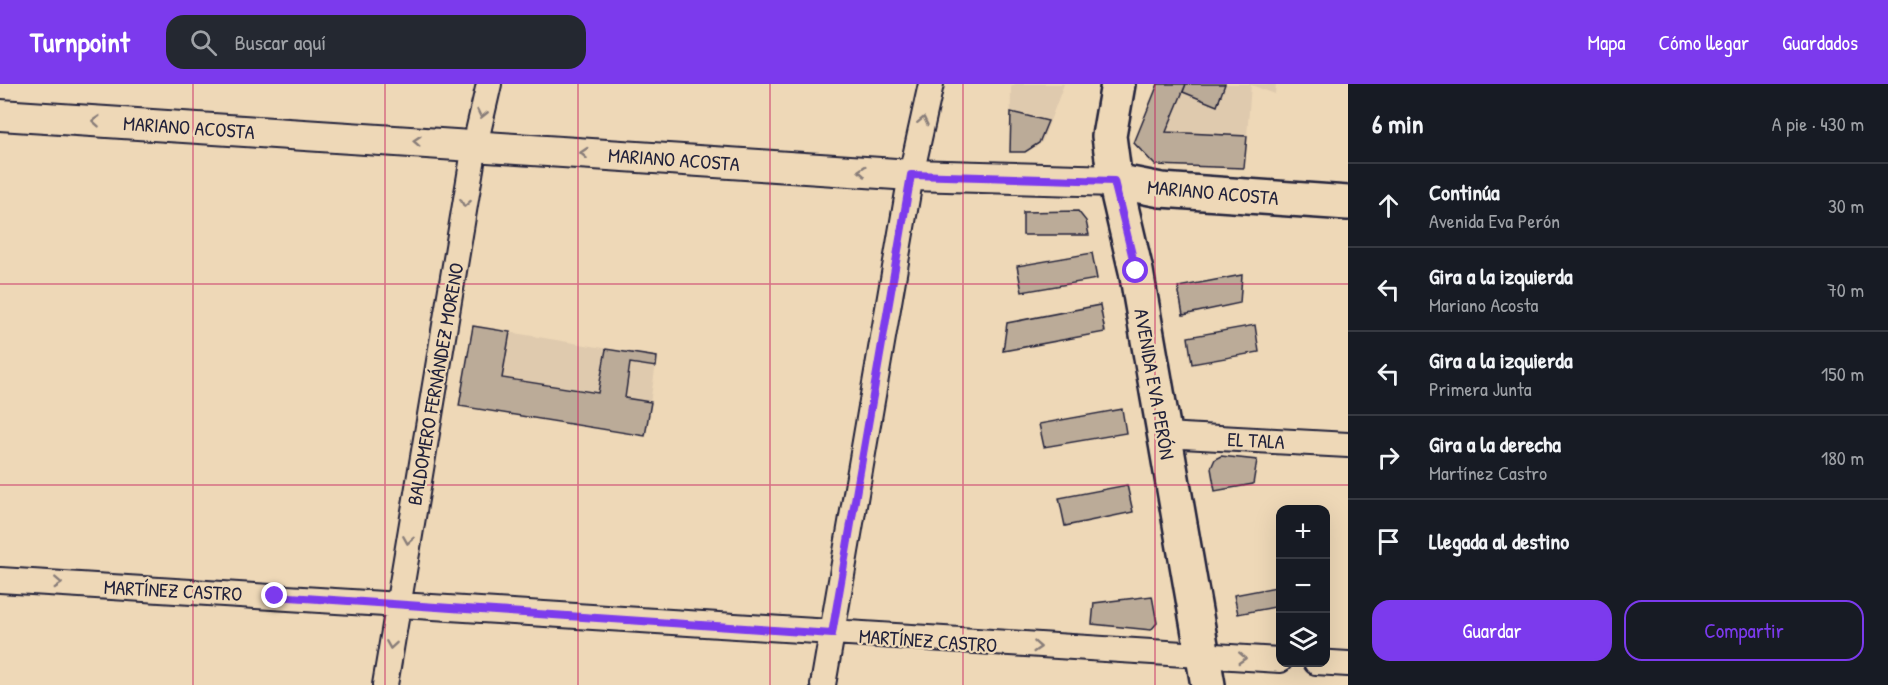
<!DOCTYPE html>
<html lang="es">
<head>
<meta charset="utf-8">
<style>
	:root { --surface:#171b24; --page:#242831; --text:#f1f3f6; --muted:#9ea1a6; --line:#363941; --accent:#7c3aed }
	body { margin:0; font-family:"Patrick Hand",sans-serif; background:var(--page); color:var(--text) }
	.controls { position:absolute; right:18px; bottom:18px; display:grid; overflow:hidden; border-radius:12px; box-shadow:0 6px 24px #0002 }
	.controls button { width:54px; height:54px; display:grid; place-items:center; padding:0; border:0; border-bottom:2px solid var(--line); background:var(--surface); color:var(--text); font:30px sans-serif }
	.stop { position:absolute; width:18px; height:18px; margin:-14px; border:4px solid #7c3aed; border-radius:50%; background:#fff }
	.stop.end { background:#7c3aed; border-color:#fff; box-shadow:0 2px 6px #0008 }
	.list { margin:0; padding:0; list-style:none }
	h2 { display:flex; justify-content:space-between; align-items:center; height:78px; margin:0; padding:0 24px; font-size:26px }
	h2 small { font-size:20px; font-weight:400; color:var(--muted) }
	.list li { display:grid; grid-template-columns:39px 1fr auto; gap:18px; align-items:center; box-sizing:border-box; height:84px; padding:0 24px; border-top:2px solid var(--line) }
	.list b { display:block; font-size:22px; white-space:nowrap }
	.list p { margin:0; font-size:20px; white-space:nowrap; color:var(--muted) }
	.list em { font-size:20px; font-style:normal; color:var(--muted) }
	.actions { display:flex; gap:12px; padding:18px 24px }
	.actions a { flex:1; padding:14px 0; border:2px solid var(--accent); border-radius:18px; text-align:center; font-size:21px; color:var(--accent) }
	.actions .main { background:var(--accent); color:#fff }
	.icon { flex:none; width:33px; height:33px; fill:none; stroke:currentColor; stroke-width:2; stroke-linecap:round; stroke-linejoin:round }
	.map { position:relative; flex:none; width:1348px; height:601px; overflow:hidden }
	header { display:flex; align-items:center; gap:36px; box-sizing:border-box; height:84px; padding:0 30px; background:var(--accent); color:#fff }
	header strong { font-size:28px }
	nav { display:flex; gap:33px; margin-inline-start:auto; font-size:21px }
	.search { width:420px; height:54px; background:var(--page); display:flex; align-items:center; gap:15px; box-sizing:border-box; padding:0 21px; border-radius:18px; color:var(--muted); font-size:22px }
	main { display:flex }
	aside { flex:1; background:var(--surface) }
	.map>svg:first-child { display:block }
	.built { fill:#dfcaae }
	.building { fill:#bbab98; stroke:#22223b; stroke-width:1.5 }
	.lines { fill:none; stroke-linecap:round; stroke-linejoin:round }
	.minor-casing { stroke:#22223b; stroke-width:28 }
	.tertiary-casing { stroke:#22223b; stroke-width:34 }
	.secondary-casing { stroke:#22223b; stroke-width:38 }
	.minor { stroke:#eed8b7; stroke-width:24 }
	.tertiary { stroke:#eed8b7; stroke-width:30 }
	.secondary { stroke:#eed8b7; stroke-width:33 }
	.oneway { stroke:#887d79 }
	.route { stroke:#7c3aed; stroke-width:8 }
	.grid { fill:none; stroke:#c2185b; stroke-width:1.5; stroke-opacity:0.55 }
	.labels { text-anchor:middle; dominant-baseline:central; stroke-width:4.5; stroke-linejoin:round; paint-order:stroke }
	.street-label { font-size:20px; fill:#22223b; stroke:#eed8b7 }
</style>
</head>
<body>
<header>
<strong>Turnpoint</strong>
<div class="search"><svg class="icon" aria-label="search" viewBox="0 0 24 24"><circle cx="10" cy="10" r="6"/><path d="M15 15l6 6"/></svg>Buscar aquí</div>
<nav><a>Mapa</a><a>Cómo llegar</a><a>Guardados</a></nav>
</header>
<main>
<div class="map">
<svg width="1348" height="601" viewBox="0 0 1348 601">
	<rect width="100%" height="100%" fill="#eed8b7"/>
	<filter id="ink" filterUnits="userSpaceOnUse"><feTurbulence type="fractalNoise" baseFrequency=".0167" numOctaves="2"/><feDisplacementMap in="SourceGraphic" scale="12" xChannelSelector="R" yChannelSelector="G"/><feConvolveMatrix kernelMatrix="1 2 1 2 8 2 1 2 1" color-interpolation-filters="sRGB"/></filter>
	<g filter="url(#ink)">
		<path class="built" d="M1015 0H1064L1042 58 1010 68 1011 3Z
			M1159 0H1276L1275 10 1251 1 1247 52 1156 80Z
			M473 242 657 273 645 352 459 322Z"/>
		<path class="building" d="M1158 0H1186L1166 48 1247 52 1244 84 1155 81 1134 59Z
			M1186 0H1225L1217 22 1183 8Z
			M1011 28 1048 37 1039 59 1025 68H1010Z
			M1078 127 1086 137 1089 151H1023V128Z
			M1092 169 1097 195 1022 208 1017 182Z
			M1242 191 1240 219 1183 231 1178 203Z
			M1100 221 1105 248 1003 267 1007 239Z
			M1255 241 1259 268 1192 280 1188 253Z
			M473 242 510 248 502 294 598 309 606 265 657 273 656 283 630 279 625 314 651 318 645 352 459 322Z
			M1122 325 1126 349 1044 363 1039 340Z
			M1221 372 1257 376 1253 400 1215 407 1211 384 1215 375Z
			M1127 401 1133 428 1065 442 1059 414Z
			M1276 503 1280 522 1238 530 1234 511Z
			M1152 512 1157 539 1151 546 1092 540 1094 519Z"/>
		<g class="lines">
			<g class="minor-casing">
				<path id="minor" d="M1164 351 1348 361
					M0 496 1280 576
					M1316 578 1348 580
					M385 601 475 61 489 0
					M823 601 911 91 931 0"/>
			</g>
			<g class="tertiary-casing">
				<path id="tertiary" d="M0 31 911 91 1115 97"/>
			</g>
			<g class="secondary-casing">
				<path id="secondary" d="M1118 0 1109 52 1115 97 1136 187 1208 601
					M1115 97 1161 106 1348 119"/>
			</g>
			<use href="#minor" class="minor"/>
			<use href="#tertiary" class="tertiary"/>
			<use href="#secondary" class="secondary"/>
		</g>
		<defs><path id="oneway-chevron" d="M-2-3.5L2.5 0L-2 3.5" fill="none" stroke-width="1.6" stroke-linecap="round" stroke-linejoin="round" transform="scale(1.5)"/></defs>
		<g class="oneway">
			<use href="#oneway-chevron" transform="translate(482 30) rotate(103)"/>
			<use href="#oneway-chevron" transform="translate(96 37) rotate(-176)"/>
			<use href="#oneway-chevron" transform="translate(923 37) rotate(-78)"/>
			<use href="#oneway-chevron" transform="translate(417 57) rotate(-176)"/>
			<use href="#oneway-chevron" transform="translate(584 69) rotate(-176)"/>
			<use href="#oneway-chevron" transform="translate(862 87) rotate(-176)"/>
			<use href="#oneway-chevron" transform="translate(465 119) rotate(100)"/>
			<use href="#oneway-chevron" transform="translate(408 456) rotate(99)"/>
			<use href="#oneway-chevron" transform="translate(58 499) rotate(3)"/>
			<use href="#oneway-chevron" transform="translate(391 561) rotate(99)"/>
			<use href="#oneway-chevron" transform="translate(1037 563) rotate(4)"/>
			<use href="#oneway-chevron" transform="translate(1242 574) rotate(3)"/>
		</g>
	</g>
	<g class="lines" filter="url(#ink)">
		<path class="route" d="M275 512 832 550 911 91 1114 97 1136 187"/>
	</g>
	<path class="grid" d="M193 0V601M385 0V601M578 0V601M770 0V601M963 0V601M1155 0V601M0 200H1348M0 401H1348"/>
	<g class="labels">
		<g class="street-label">
			<text transform="translate(189 43) rotate(4)">MARIANO ACOSTA</text>
			<text transform="translate(674 75) rotate(4)">MARIANO ACOSTA</text>
			<text transform="translate(1213 108) rotate(5)">MARIANO ACOSTA</text>
			<text transform="translate(435 300) rotate(-80)">BALDOMERO FERNÁNDEZ MORENO</text>
			<text transform="translate(1155 300) rotate(80)">AVENIDA EVA PERÓN</text>
			<text transform="translate(1256 356) rotate(3)">EL TALA</text>
			<text transform="translate(173 506) rotate(3)">MARTÍNEZ CASTRO</text>
			<text transform="translate(928 556) rotate(4)">MARTÍNEZ CASTRO</text>
		</g>
	</g>
</svg>
<div class="controls">
<button>+</button>
<button>−</button>
<button><svg class="icon" aria-label="layers" viewBox="0 0 24 24"><path d="M12 4l9 5-9 5-9-5zM3 14l9 5 9-5"/></svg></button>
</div>
<div class="stop" style="left:1136px;top:187px"></div>
<div class="stop end" style="left:275px;top:512px"></div>
</div>
<aside>
<h2>6 min<small>A pie · 430 m</small></h2>
<ul class="list">
<li><svg class="icon" aria-label="ahead" viewBox="0 0 24 24"><path d="M12 20V5M6 11l6-6 6 6"/></svg><div><b>Continúa</b><p>Avenida Eva Perón</p></div><em>30 m</em></li>
<li><svg class="icon" aria-label="left" viewBox="0 0 24 24"><path d="M17 20v-9H6M10 6l-5 5 5 5"/></svg><div><b>Gira a la izquierda</b><p>Mariano Acosta</p></div><em>70 m</em></li>
<li><svg class="icon" aria-label="left" viewBox="0 0 24 24"><path d="M17 20v-9H6M10 6l-5 5 5 5"/></svg><div><b>Gira a la izquierda</b><p>Primera Junta</p></div><em>150 m</em></li>
<li><svg class="icon" aria-label="right" viewBox="0 0 24 24"><path d="M7 20v-9h11M14 6l5 5-5 5"/></svg><div><b>Gira a la derecha</b><p>Martínez Castro</p></div><em>180 m</em></li>
<li><svg class="icon" aria-label="arrive" viewBox="0 0 24 24"><path d="M6 21V4h12l-3 4 3 4H6"/></svg><div><b>Llegada al destino</b></div></li>
</ul>
<div class="actions"><a class="main">Guardar</a><a>Compartir</a></div>
</aside>
</main>
</body>
</html>
